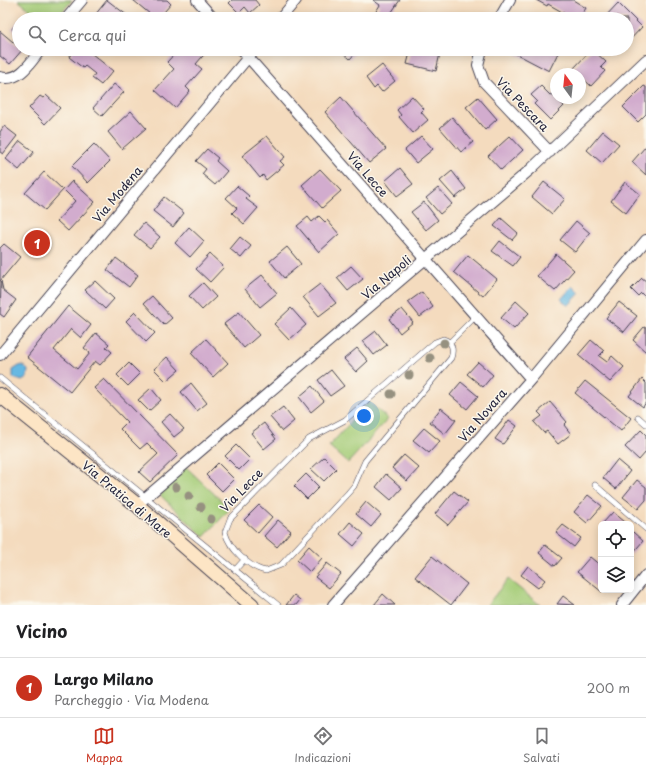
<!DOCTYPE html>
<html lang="it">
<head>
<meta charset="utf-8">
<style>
	:root { --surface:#fff; --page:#f6f6f6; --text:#202124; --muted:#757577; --line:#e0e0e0; --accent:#c8321e }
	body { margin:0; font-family:"Playpen Sans",sans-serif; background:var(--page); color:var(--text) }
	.controls { position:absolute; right:12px; bottom:12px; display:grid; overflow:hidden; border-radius:6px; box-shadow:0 2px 10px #0003 }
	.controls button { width:36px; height:36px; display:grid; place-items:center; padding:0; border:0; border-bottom:1px solid var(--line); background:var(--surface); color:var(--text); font:20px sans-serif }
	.compass { position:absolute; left:550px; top:68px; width:36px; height:36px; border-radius:50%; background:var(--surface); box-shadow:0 2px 10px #0003; rotate:345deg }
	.you { position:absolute; left:364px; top:416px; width:14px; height:14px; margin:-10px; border:3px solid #fff; border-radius:50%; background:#1a73e8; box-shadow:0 0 0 6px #1a73e833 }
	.badge { display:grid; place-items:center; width:26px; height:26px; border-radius:50%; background:var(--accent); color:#fff; font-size:13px; font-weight:700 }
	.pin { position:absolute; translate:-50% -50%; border:2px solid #fff; box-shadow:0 1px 4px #0006 }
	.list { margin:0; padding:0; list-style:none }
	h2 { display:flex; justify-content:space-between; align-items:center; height:52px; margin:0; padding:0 16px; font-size:17px }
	h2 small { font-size:13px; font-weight:400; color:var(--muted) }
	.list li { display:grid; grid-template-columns:26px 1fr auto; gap:12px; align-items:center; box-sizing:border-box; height:60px; padding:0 16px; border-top:1px solid var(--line) }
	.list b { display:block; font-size:15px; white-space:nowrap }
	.list p { margin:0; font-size:13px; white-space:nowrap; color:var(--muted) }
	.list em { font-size:13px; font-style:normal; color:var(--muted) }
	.icon { flex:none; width:22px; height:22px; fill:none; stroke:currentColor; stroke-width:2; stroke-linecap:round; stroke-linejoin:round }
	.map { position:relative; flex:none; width:646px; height:605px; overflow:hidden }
	.search { position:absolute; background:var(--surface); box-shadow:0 2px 10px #0003; left:12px; right:12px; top:12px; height:44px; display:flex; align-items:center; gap:10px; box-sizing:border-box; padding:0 14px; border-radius:22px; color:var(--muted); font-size:15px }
	.sheet { height:112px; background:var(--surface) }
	nav { display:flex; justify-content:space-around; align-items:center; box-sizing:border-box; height:56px; border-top:1px solid var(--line); background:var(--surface); font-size:11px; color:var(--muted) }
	nav a { display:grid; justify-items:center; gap:2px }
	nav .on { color:var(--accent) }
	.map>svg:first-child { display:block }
	.green { fill:#a4cc77; stroke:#637759 }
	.water { fill:#66b8e2; stroke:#446d8e }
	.building { fill:#d2acce }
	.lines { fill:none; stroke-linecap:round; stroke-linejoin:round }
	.lane-casing { stroke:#423e4f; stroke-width:6 }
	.street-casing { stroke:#423e4f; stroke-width:12 }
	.secondary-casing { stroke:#423e4f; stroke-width:16 }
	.lane { stroke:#fff; stroke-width:5 }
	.street { stroke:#fff; stroke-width:10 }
	.secondary { stroke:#fde5c5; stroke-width:14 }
	.tree { fill:#969180 }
	.labels { text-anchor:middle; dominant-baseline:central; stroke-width:3; stroke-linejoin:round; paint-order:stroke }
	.street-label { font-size:12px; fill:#22223b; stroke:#fbf7ec }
</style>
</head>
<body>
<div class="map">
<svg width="646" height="605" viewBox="0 0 646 605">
	<rect width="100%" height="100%" fill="#fbf7ec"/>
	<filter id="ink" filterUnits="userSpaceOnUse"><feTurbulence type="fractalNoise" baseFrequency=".025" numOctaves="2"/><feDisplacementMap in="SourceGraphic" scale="8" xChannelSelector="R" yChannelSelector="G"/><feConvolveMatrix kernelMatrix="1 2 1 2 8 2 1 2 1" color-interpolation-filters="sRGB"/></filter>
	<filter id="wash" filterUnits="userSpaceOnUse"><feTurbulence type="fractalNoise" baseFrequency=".012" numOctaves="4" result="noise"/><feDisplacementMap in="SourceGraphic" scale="16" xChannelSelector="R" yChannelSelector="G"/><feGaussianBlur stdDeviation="0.9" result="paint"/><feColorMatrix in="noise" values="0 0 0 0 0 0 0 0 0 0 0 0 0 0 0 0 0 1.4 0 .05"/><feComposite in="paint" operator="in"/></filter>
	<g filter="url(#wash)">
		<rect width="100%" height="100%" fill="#f4dbbe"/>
		<path class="green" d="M18 0H72L56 19H41Z
			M369 402 388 419 348 463 329 446Z
			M186 467 230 509 204 537 160 495Z
			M508 579 540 605H487Z"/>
		<path class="water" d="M573 286 580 293 568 306 561 299Z
			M23 365 28 370 27 378 22 381 13 378V370L19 366Z"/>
		<g id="blocks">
			<path class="building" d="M107 0 128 16 125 19H100L95 15Z
				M133 0H167L171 4 158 19H156Z
				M232 0H255L259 5 250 13 245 7 239 13 229 3Z
				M373 0H400L387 19H383L375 13 380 5Z
				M536 0H573L586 8 579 19H564L562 17 564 13 548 4 547 6Z
				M618 3 642 27 627 43V19H603Z
				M19 20V35L12 29Z
				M0 31 19 47V49H23L10 64 0 56Z
				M67 49H86L113 71 101 85 92 78 95 74 85 66 83 68 69 57 72 53Z
				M179 49 208 50 196 64 202 69 186 87 190 91 175 108 155 90 174 69 167 62Z
				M339 49H359L350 59Z
				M411 49H441L436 71 407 64Z
				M507 49H560L549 71Z
				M592 49 606 62 601 67 605 71 591 86 573 69Z
				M382 65 395 81 382 92 377 86 374 89 366 78Z
				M114 84 124 92 102 116 93 108Z
				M541 86 550 95 552 94 564 106 550 120 534 104 537 101 531 95Z
				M644 86 646 87V114L638 122 623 107Z
				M46 95 60 108 45 124 29 108 40 96 43 98Z
				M412 96 424 109 421 112 428 120 413 133 399 117 401 115 397 110Z
				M341 97 386 149 369 163 325 112Z
				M478 97 497 119 485 130 466 107Z
				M131 111 146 128 122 149 108 132Z
				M452 117 473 142 461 152 440 128Z
				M4 126 17 136 3 154 0 152V132Z
				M603 131 619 144 602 163 587 150Z
				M267 136 285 157 280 161 284 165 266 180 263 175 260 178 242 156Z
				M421 136 433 149 416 163 405 150Z
				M510 136 523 150 501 170 488 156Z
				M20 141 34 152 19 170 6 159Z
				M94 144 110 161 88 183 72 166Z
				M646 146V175L632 162Z
				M207 149 218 158 216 161 227 171 215 185 202 174 206 169 196 161Z
				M400 168 413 184 397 196 385 181Z
				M320 169 341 191 322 208 302 185Z
				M452 171 466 189 455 198 440 181Z
				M44 172 63 190 45 210 25 193Z
				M72 181 95 202 68 231 57 221 75 201 64 190Z
				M544 182 565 199 552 214 532 197Z
				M625 182 640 194 626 213 611 201Z
				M237 186 249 196 246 199 258 208 244 224 232 213 237 208 226 198Z
				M438 188 452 204 440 214 426 198Z
				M164 197 184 213 173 227 153 211Z
				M424 202 438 220 426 230 411 212Z
				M319 216 325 222 327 220 339 234 319 252 297 226 308 217 312 222Z
				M501 218 518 233 512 240 494 226Z
				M576 221 590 233 575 252 560 240Z
				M144 223 160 237 150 248 134 235Z
				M189 227 204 241 190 257 175 243Z
				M240 237 251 246 241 258 230 249Z
				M500 241 520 257 513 266 492 251Z
				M4 244 20 257 0 281V248Z
				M287 247 301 264 284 278 270 261Z
				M210 254 224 267 210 282 196 269Z
				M556 254 574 270 555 291 537 276Z
				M468 255 497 279 483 296 454 272Z
				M116 258 138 275 129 287 107 270Z
				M351 266 363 279 348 291 337 278Z
				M262 275 277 293 260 307 245 289Z
				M642 278 646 281V298L641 293 638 296 631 289Z
				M1 281 3 290 16 300 4 317 0 314Z
				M95 281 114 299 105 309 85 290Z
				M203 283 216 297 202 310 189 296Z
				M320 284 336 303 319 316 303 297Z
				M422 292 433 307 420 317 408 302Z
				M152 296 172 318 164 325 144 303Z
				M516 301 529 313 514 329 501 318Z
				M619 302 637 316 624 332 606 318Z
				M68 306 91 325 81 338 71 329 54 350 77 369 90 353 84 348 96 333 109 344 106 347 112 352 100 365 95 361 70 392 27 357Z
				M291 308 306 325 289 340 274 324Z
				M402 309 413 322 400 333 389 319Z
				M135 312 155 333 146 342 126 321Z
				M239 312 259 335 244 348 224 324Z
				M644 327 646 328V352L633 340Z
				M376 331 387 345 374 355 363 341Z
				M206 339 228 363 213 377 191 353Z
				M591 340 604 351 599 356 607 362 612 356 624 367 610 382 578 355Z
				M357 348 368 361 356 372 344 359Z
				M167 357 179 370 166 381 154 369Z
				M478 362 493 375 483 387 467 374Z
				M129 363 140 374 128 386 117 375Z
				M331 370 344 386 330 396 318 380Z
				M104 379 178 455 150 482 139 472 158 454 147 443 140 449 120 429 127 422 94 388Z
				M642 379 646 383V402L643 407 629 396Z
				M585 381 631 418 621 431 575 393Z
				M461 382 478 396 467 409 450 395Z
				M191 383 207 403 197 411 181 392Z
				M312 386 324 401 311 412 299 397Z
				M151 388 161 400 149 411 138 400Z
				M550 402 567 422 564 425 571 434 558 444 547 431 544 433 534 422 542 416 538 412Z
				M283 407 294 421 282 431 270 417Z
				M441 408 456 420 445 434 430 422Z
				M170 414 184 429 174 437 161 422Z
				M509 420 517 426 503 444 495 439Z
				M264 423 276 439 264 449 251 433Z
				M424 428 440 441 429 453 413 440Z
				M641 430 646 435V452L639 460 625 447Z
				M236 445 250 459 239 470 225 456Z
				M404 455 419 468 407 481 392 468Z
				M324 457 336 469 324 481 311 469Z
				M617 460 630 471 616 489 603 478Z
				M218 463 234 479 222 491 206 475Z
				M306 474 319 487 307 499 294 486Z
				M386 474 402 488 391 500 376 487Z
				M637 480 646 487V500L638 509 623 497Z
				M454 491 468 502 448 525 435 514Z
				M588 495 602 506 587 523 574 512Z
				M366 502 381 515 371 527 356 514Z
				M259 505 272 517 258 533 244 520Z
				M613 512 625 522 623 524H602Z
				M278 520 291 531 277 547 264 536Z
				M350 522 364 534 354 546 340 534Z
				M563 525 581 538 574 547 556 533Z
				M633 532 643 541 631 555V534Z
				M545 545 562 558 555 566 539 553Z
				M309 546 322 558 310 572 297 560Z
				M432 556 467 584 451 605 415 577Z
				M590 557 601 566V590H604L602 592 577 572Z
				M327 563 341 574 329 588 315 577Z
				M528 566 545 580 538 588 521 575Z
				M383 594 395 605H374Z
				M294 595 300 600 296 605H286Z
				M563 596 575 605 557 604Z"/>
		</g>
	</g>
	<g filter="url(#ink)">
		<use href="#blocks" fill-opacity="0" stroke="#423e4f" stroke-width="1"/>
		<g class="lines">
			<g class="lane-casing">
				<path id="lane" d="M443 339C452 341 454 349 451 358L365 461 354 486 348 493 281 565 266 571C249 568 229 548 225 532L230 519 309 439 345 420 435 342Z
					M450 342 476 316
					M0 378 278 605
					M638 417 646 424
					M595 485 646 529
					M235 570 245 559"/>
			</g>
			<g class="street-casing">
				<path id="street" d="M197 0 214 19
					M66 19 82 0
					M280 19 296 0
					M499 19 510 0
					M241 49 531 379
					M482 49 478 65 484 82 550 152
					M0 77C19 83 31 62 41 49
					M0 355 255 49
					M137 505 531 169 646 60
					M333 605 531 379 646 240
					M622 605 646 575"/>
			</g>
			<g class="secondary-casing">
				<path id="secondary" d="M0 395 137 505 252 605"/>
			</g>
			<use href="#lane" class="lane"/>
			<use href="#street" class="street"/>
			<use href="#secondary" class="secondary"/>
		</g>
		<g class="tree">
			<circle cx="444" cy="343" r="4.5"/>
			<circle cx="430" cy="358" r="4.5"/>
			<circle cx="409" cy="375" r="4.5"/>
			<circle cx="391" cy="394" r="4.5"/>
			<circle cx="176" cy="487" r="4.5"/>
			<circle cx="189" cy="496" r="4.5"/>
			<circle cx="201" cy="507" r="4.5"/>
			<circle cx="211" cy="519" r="4.5"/>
		</g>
	</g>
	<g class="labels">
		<g class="street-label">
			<text transform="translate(523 104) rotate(46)">Via Pescara</text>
			<text transform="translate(368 174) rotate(49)">Via Lecce</text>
			<text transform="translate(117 194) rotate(-50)">Via Modena</text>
			<text transform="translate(386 277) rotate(-40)">Via Napoli</text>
			<text transform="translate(482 415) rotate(-49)">Via Novara</text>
			<text transform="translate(241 490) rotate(-46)">Via Lecce</text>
			<text transform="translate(127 499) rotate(40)">Via Pratica di Mare</text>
		</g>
	</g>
</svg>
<div class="controls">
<button><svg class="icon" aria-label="locate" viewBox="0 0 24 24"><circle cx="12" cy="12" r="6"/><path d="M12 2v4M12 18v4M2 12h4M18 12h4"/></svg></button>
<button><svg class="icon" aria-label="layers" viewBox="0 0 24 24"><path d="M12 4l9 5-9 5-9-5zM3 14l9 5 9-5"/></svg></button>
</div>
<svg class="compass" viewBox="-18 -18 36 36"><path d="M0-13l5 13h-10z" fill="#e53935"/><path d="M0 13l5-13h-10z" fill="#757577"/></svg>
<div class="you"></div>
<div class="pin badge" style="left:37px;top:243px">1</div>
<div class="search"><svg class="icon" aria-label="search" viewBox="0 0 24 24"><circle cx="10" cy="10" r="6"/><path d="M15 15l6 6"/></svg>Cerca qui</div>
</div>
<section class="sheet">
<h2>Vicino<small></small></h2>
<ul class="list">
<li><span class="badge">1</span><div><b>Largo Milano</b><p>Parcheggio · Via Modena</p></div><em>200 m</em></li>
</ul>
</section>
<nav>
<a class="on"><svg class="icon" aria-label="map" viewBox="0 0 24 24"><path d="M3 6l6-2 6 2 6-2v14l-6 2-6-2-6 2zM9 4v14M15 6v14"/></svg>Mappa</a>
<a><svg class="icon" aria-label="directions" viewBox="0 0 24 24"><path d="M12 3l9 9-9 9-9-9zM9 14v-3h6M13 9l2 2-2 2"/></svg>Indicazioni</a>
<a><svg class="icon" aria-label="saved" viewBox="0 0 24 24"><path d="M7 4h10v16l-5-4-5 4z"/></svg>Salvati</a>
</nav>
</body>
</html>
